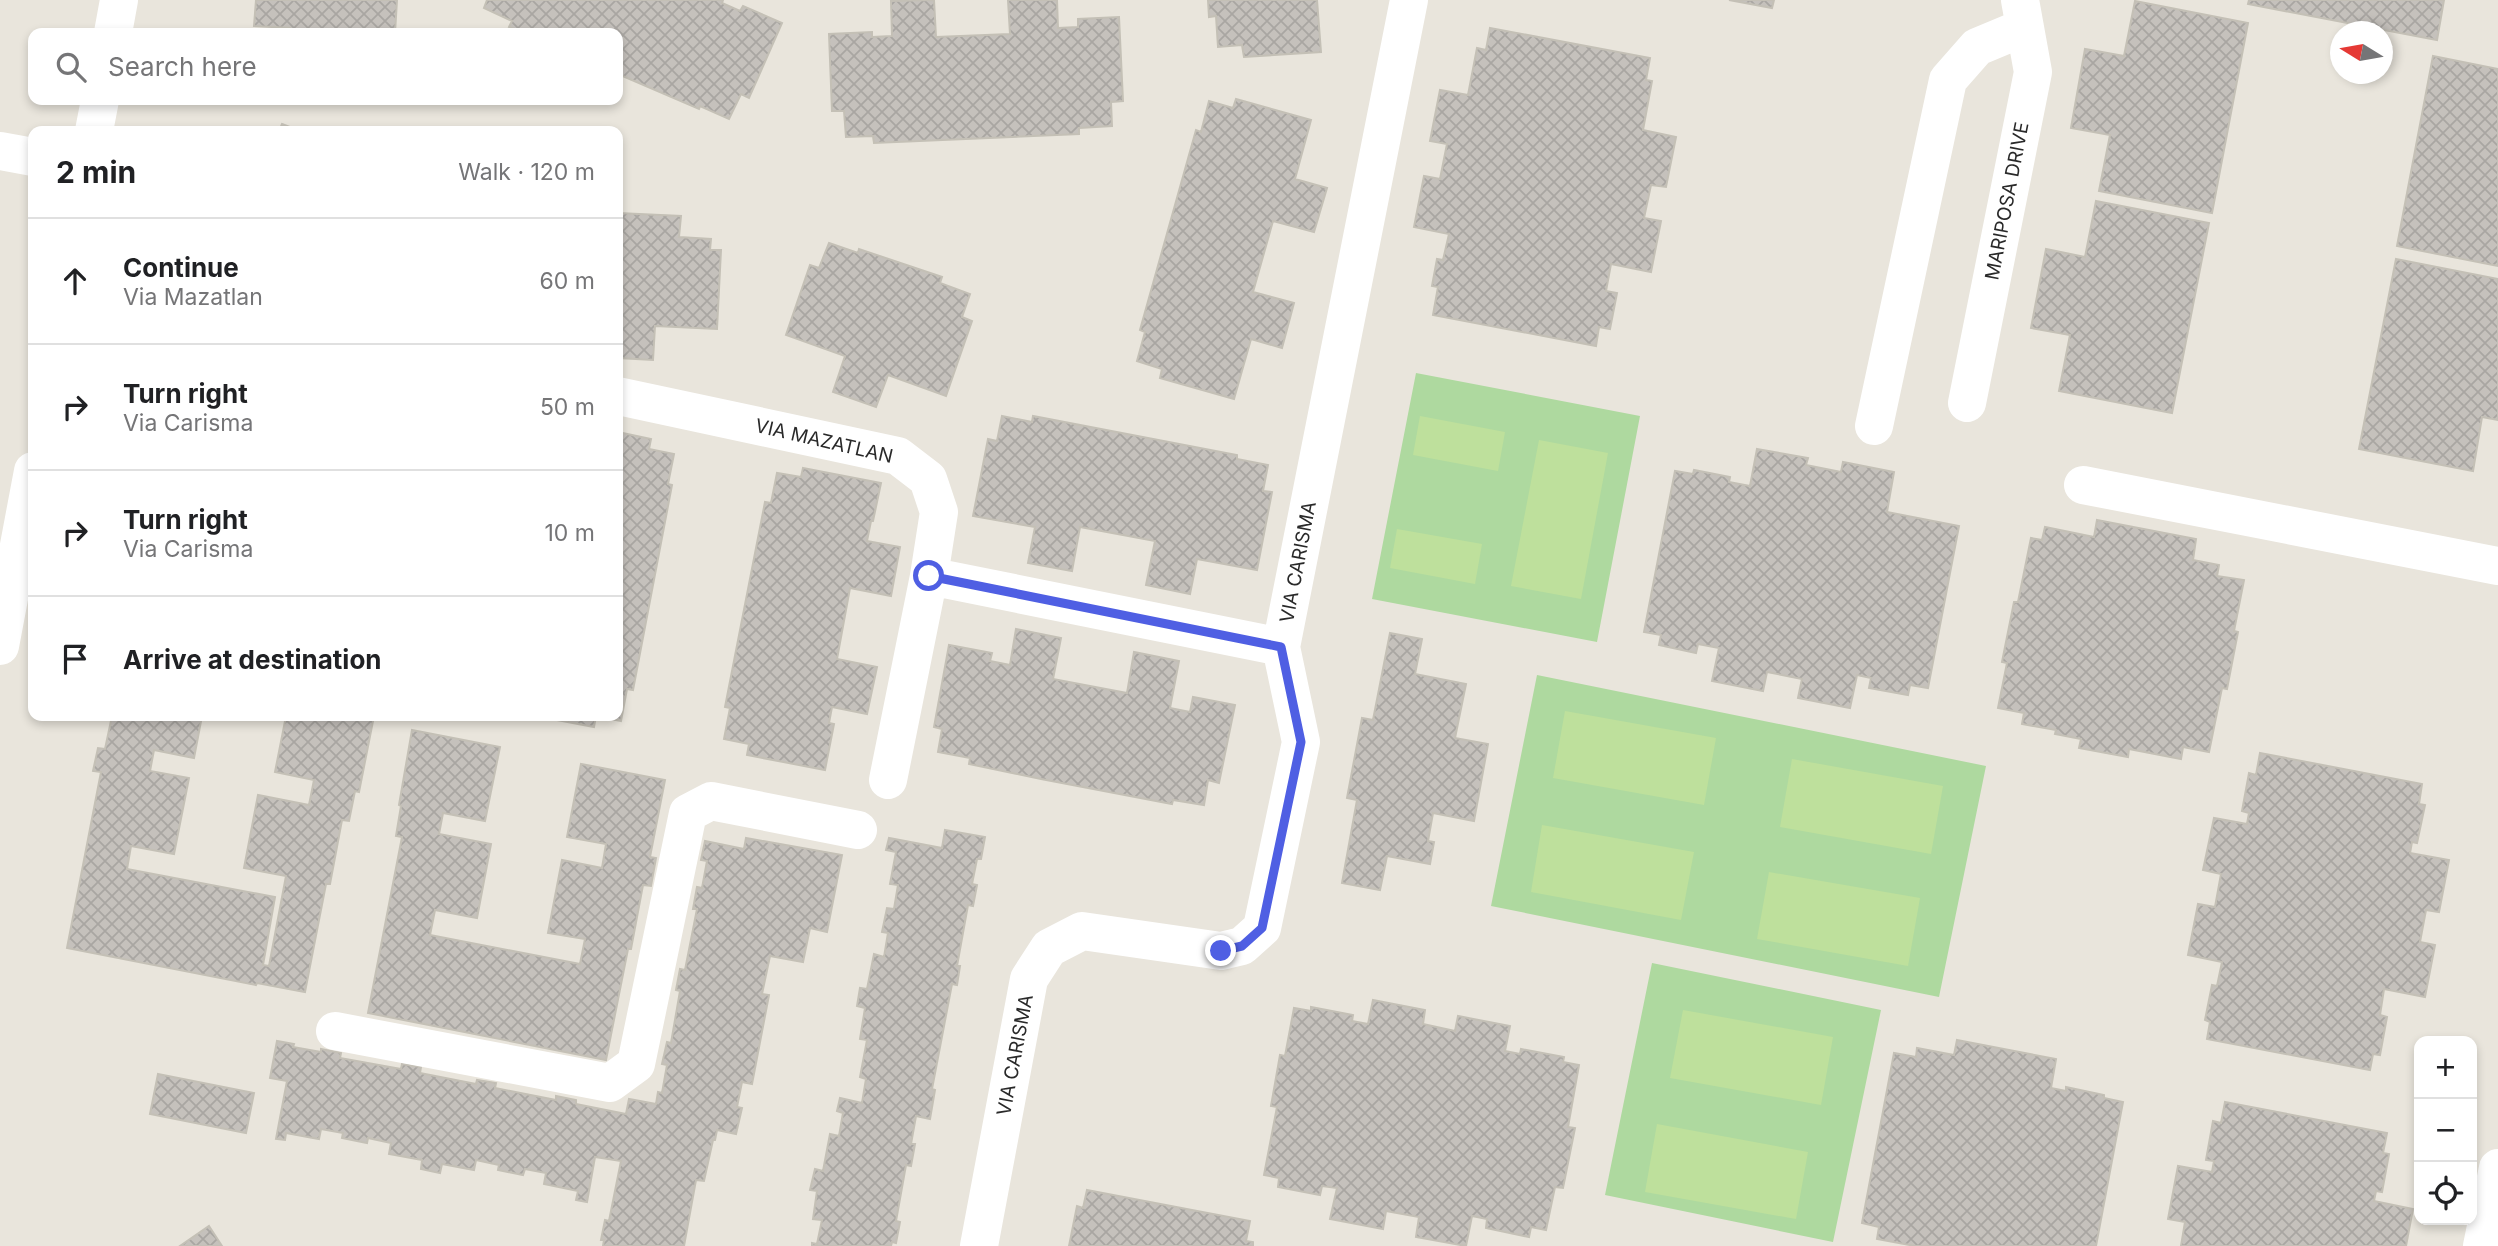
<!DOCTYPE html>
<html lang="en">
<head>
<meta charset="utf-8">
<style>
	:root { --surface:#fff; --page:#f2f2f2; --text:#202124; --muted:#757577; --line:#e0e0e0 }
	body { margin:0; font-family:Inter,sans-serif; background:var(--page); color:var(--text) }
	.controls { position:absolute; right:21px; bottom:21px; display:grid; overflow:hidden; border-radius:14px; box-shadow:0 4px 10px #0003 }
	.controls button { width:63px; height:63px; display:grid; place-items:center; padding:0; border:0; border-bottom:2px solid var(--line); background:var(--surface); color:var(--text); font:35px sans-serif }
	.compass { position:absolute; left:2330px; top:21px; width:63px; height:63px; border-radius:50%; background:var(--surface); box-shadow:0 4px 10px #0003; rotate:281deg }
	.stop { position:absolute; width:21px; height:21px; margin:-16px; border:5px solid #4f5fe3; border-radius:50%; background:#fff }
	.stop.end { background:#4f5fe3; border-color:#fff; box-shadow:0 2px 7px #0008 }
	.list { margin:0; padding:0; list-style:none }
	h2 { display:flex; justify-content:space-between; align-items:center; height:91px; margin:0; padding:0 28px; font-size:30px }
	h2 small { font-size:23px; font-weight:400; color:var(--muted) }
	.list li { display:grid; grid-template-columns:46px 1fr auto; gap:21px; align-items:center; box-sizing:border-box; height:126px; padding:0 28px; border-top:2px solid var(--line) }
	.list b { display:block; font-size:26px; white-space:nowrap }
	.list p { margin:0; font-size:23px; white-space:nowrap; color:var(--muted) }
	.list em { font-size:23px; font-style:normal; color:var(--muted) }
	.icon { flex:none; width:38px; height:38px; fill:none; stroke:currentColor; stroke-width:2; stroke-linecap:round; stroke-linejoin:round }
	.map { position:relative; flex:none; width:2498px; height:1246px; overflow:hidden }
	.search { position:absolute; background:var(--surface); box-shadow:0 4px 10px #0003; left:28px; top:28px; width:595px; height:77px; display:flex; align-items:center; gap:18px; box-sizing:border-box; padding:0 24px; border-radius:14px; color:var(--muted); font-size:26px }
	.panel { position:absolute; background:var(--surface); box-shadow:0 4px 10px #0003; left:28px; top:126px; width:595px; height:595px; border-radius:14px }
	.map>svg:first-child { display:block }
	.park { fill:#aed99f }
	.pitch { fill:#bee09c }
	.building { fill:url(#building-cross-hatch); stroke:#c4c0b6; stroke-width:2 }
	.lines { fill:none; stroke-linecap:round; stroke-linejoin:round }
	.minor { stroke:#fff; stroke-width:38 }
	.route { stroke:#4f5fe3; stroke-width:9 }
	.labels { text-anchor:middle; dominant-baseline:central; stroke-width:5; stroke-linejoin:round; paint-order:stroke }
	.street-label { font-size:19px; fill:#292929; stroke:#fff }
</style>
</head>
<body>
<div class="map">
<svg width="2498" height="1246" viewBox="0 0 2498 1246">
	<defs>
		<pattern id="building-cross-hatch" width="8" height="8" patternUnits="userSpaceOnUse" patternTransform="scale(1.75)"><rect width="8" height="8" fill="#c5c1bc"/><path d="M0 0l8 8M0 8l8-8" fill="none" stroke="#a9a6a2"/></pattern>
	</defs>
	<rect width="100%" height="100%" fill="#e9e5dc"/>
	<path class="park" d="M1416 373 1640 416 1597 642 1372 599Z
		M1537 675 1986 766 1939 997 1491 906Z
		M1652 963 1881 1010 1833 1242 1605 1195Z"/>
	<path class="pitch" d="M1420 416 1505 432 1498 471 1413 455Z
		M1539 440 1608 453 1581 599 1511 586Z
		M1397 529 1482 544 1475 584 1390 568Z
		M1565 711 1716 738 1704 805 1553 778Z
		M1792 759 1943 786 1931 854 1780 827Z
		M1542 825 1694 852 1681 920 1531 892Z
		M1769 872 1920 898 1908 966 1757 939Z
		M1683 1010 1833 1037 1821 1105 1670 1078Z
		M1657 1124 1808 1152 1796 1219 1645 1192Z"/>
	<path class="building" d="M256 0H397L395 33H289L290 28 254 26Z
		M487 0H723L722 3 740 11 743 6 782 23 749 98 741 94 729 119 700 106 699 109 618 74V33H524L509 27 512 21 484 8Z
		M934 0 936 37 1010 34 1008 0H1057L1058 28 1078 27V19L1119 17 1123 101 1111 102 1112 126 1079 128V134L874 143 873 136 846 137 844 111H832L829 34 872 32V37L892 36 891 1Z
		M1208 0H1317L1321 52 1244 57 1242 45 1218 47 1216 16 1209 17Z
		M1729 0H1774L1772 8Z
		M2249 0H2444L2437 40 2248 4Z
		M2135 1 2248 23 2212 213 2099 191 2110 135 2071 128 2085 49 2124 56Z
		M1490 28 1650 58 1646 80 1652 81 1643 130 1676 137 1666 187 1651 185 1644 218 1661 221 1651 272 1611 264 1606 291 1617 293 1610 329 1599 327 1596 346 1433 315 1438 287 1432 286 1437 259 1443 260 1449 234 1414 227 1424 176 1440 179 1447 144 1430 141 1440 90 1468 95 1477 48 1486 50Z
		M2433 56 2498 69V266L2397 246Z
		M1236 99 1311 120 1295 179 1327 188 1314 232 1273 221 1253 292 1294 303 1282 348 1251 339 1234 399 1160 378 1162 369 1137 361 1145 332 1140 330 1196 130 1201 132 1209 101 1233 108Z
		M282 124 300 131H279Z
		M2096 201 2209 223 2172 413 2059 391 2070 335 2031 328 2046 249 2085 257Z
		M618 213 681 216 679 237 711 239 710 250H721L717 329 655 326 653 360 618 358Z
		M829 243 858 253 859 249 942 277 940 283 970 294 962 317 972 321 946 396 888 375 876 407 833 392 845 356 786 335 810 265 819 268Z
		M2396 259 2498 279V420L2482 417 2473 471 2359 449Z
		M1002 416 1032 422 1033 416 1237 455V459L1268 465 1263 491 1272 492 1257 570 1197 559 1190 594 1146 585 1155 541 1080 527 1072 571 1028 563 1035 527 973 516 988 439 997 441Z
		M618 432 651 439 649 449 674 454 668 484 672 485 633 690 627 689 621 721 596 716 594 727 536 716H618Z
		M1757 449 1808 458 1806 465 1841 472 1843 462 1894 472 1887 512 1959 526 1928 688 1910 685 1908 695 1869 688 1871 678 1857 675 1850 708 1798 698 1802 679 1767 672 1763 691 1712 681 1719 648 1698 644 1696 653 1659 645 1661 635 1644 632 1675 471 1693 474 1694 470 1730 477 1729 482 1750 486Z
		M803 468 881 483 873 521H871L867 541 900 547 891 596 850 588 837 659 877 667 867 714 832 707 829 723 834 724 825 770 747 755 749 744 724 739 730 708 725 707 765 502 771 503 777 473 801 477Z
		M2097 520 2196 539 2193 560 2219 565 2217 576 2244 580 2234 631 2238 632 2227 689 2222 688 2209 752 2183 747 2181 759 2129 749 2128 757 2079 748 2081 739 2055 734 2056 730 2022 724 2024 713 1998 708 2007 663 2002 662 2014 602H2018L2031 538 2042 540 2045 527 2094 537Z
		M1016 629 1061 638 1053 679 1127 693 1134 652 1179 661 1170 708 1190 712 1193 697 1235 705 1219 783 1208 780 1204 805 1173 800 1172 804 1041 779 969 764 970 758 938 752 942 729 934 727 949 645 992 653 990 661 1010 665Z
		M1390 633 1422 639 1415 674 1466 684 1455 738 1488 744 1474 821 1433 813 1428 841 1434 842 1430 864 1387 856 1380 890 1342 883 1357 800 1347 798 1362 718 1373 720Z
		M112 716H202L194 758 154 750 150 771 189 778 174 854 131 846 127 869 275 897 263 965 269 966 286 876 244 868 258 795 309 805 314 780 275 772 286 716H374L359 792 355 791 349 821 342 820 330 884H326L305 992 257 983 256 985 67 948 101 772 93 771 98 748 105 749Z
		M412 730 500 747 485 821 443 813 439 834 491 844 477 918 435 910 430 935 580 964 585 939 548 933 562 860 602 868 606 844 567 837 581 764 665 780 650 857 656 858 651 886 643 885 631 949H628L606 1060 368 1013 402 837 396 836 401 806 399 805Z
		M2260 753 2422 784 2419 804 2425 805 2417 843 2412 842 2410 853 2449 860 2439 912 2426 910 2420 942 2435 945 2425 997 2384 989 2380 1015 2387 1017 2380 1055 2373 1054 2370 1070 2207 1039 2210 1022 2205 1020 2212 985 2217 986 2222 962 2188 955 2198 904 2215 907 2221 874 2203 870 2214 818 2247 824 2249 813 2242 811 2249 773 2256 775Z
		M945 830 985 837 981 859H977L972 884 977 885 973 906 968 905 957 966H960L957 985 952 984 932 1089 935 1090 930 1119 916 1116 911 1144H915L911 1166 906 1165 896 1221 900 1222 896 1243 892 1242 891 1246H812V1243L817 1244 822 1220 813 1219 817 1191 810 1190 815 1169 823 1171 830 1134 839 1136 843 1113 837 1111 840 1098 862 1103 866 1079 860 1077 867 1040 860 1039 865 1008 857 1006 860 988 867 989 874 954 884 957 888 933 882 932 887 908 894 909 898 885 890 884 896 852 886 850 889 838 942 848Z
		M746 838 842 855 827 932 810 928 803 962 770 956 762 994 769 995 752 1084 742 1082 737 1107 742 1108 736 1134 717 1130 715 1140H713L704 1181 696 1180 684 1246H603L604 1240H601L605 1220 609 1221 621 1161 595 1157 587 1202 576 1200 578 1191 544 1184 546 1173 525 1169 523 1175 498 1170 499 1165 476 1160 474 1170 442 1164 440 1173 421 1169 422 1160 389 1154 391 1143 368 1138 367 1143 342 1138 343 1133 321 1129 319 1139 286 1133 285 1140 276 1139 287 1081 270 1078 277 1041 294 1044 293 1047 321 1052V1049L341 1053 340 1058 401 1069 402 1064 421 1067 420 1073 476 1084 477 1080 496 1083 495 1088 556 1100V1096L576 1100V1104L626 1114 629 1099 656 1104 658 1092 662 1093 667 1065 662 1064 667 1042 671 1043 680 991 676 990 680 969 685 970 697 909H693L697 887 702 888 707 861 701 860 705 841 744 849Z
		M1373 1000 1425 1010 1423 1024 1455 1031 1458 1016 1510 1026 1505 1051 1520 1054 1521 1049 1564 1057 1563 1062 1579 1065 1568 1127 1575 1128 1563 1188 1555 1187 1546 1230 1531 1227 1529 1237 1486 1228 1487 1219 1472 1216 1466 1246 1416 1237 1419 1217 1386 1211 1383 1229 1330 1219 1337 1188 1322 1186 1320 1195 1278 1187 1279 1178 1264 1175 1277 1107 1271 1106 1280 1055 1285 1056 1294 1008 1311 1011V1007L1353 1015 1352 1021 1368 1024Z
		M1957 1040 2056 1059 2051 1088 2066 1091V1087L2104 1095V1098L2123 1102 2096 1246H1915L1877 1239 1879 1227 1862 1223 1894 1053 1916 1057 1917 1048 1954 1055Z
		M158 1074 254 1093 246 1133 150 1114Z
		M2225 1102 2387 1133 2383 1153 2389 1154 2382 1192 2376 1191 2374 1201 2413 1209 2406 1246H2181L2185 1222 2168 1219 2178 1166 2212 1172 2214 1161 2206 1160 2213 1121 2221 1123Z
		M1087 1190 1250 1221 1246 1241 1253 1242V1246H1069L1077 1206 1083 1208Z
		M209 1226 222 1246H180Z"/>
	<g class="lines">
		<path class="minor" d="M113 33 119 0
			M94 131 100 100
			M0 151 33 157
			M618 396 898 456 928 479 939 512 929 576 888 780
			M1967 403 2033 72 2020 0
			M1874 426 1948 80 1977 47 2025 27
			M2083 485 2498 566
			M929 576 1281 647
			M0 646 33 471
			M335 1031 610 1083 636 1064 688 813 711 801 858 830
			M979 1246 1029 979 1049 948 1082 931 1221 951 1242 946 1262 928 1301 742 1281 647 1409 0
			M2482 1246 2498 1168"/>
	</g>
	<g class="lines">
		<path class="route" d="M929 576 1281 647 1301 742 1262 928 1242 946 1221 951"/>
	</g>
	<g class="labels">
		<g class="street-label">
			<text transform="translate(2007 201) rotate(-79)">MARIPOSA DRIVE</text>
			<text transform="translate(824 441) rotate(13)">VIA MAZATLAN</text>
			<text transform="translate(1298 562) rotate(-79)">VIA CARISMA</text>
			<text transform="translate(1015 1055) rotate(-79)">VIA CARISMA</text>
		</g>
	</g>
</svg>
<div class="controls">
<button>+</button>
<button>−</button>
<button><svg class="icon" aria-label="locate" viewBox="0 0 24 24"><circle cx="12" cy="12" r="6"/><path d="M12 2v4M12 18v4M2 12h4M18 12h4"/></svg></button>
</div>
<svg class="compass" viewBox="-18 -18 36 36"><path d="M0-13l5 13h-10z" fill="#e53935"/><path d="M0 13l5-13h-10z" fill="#757577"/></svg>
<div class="stop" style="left:929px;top:576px"></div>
<div class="stop end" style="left:1221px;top:951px"></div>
<div class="search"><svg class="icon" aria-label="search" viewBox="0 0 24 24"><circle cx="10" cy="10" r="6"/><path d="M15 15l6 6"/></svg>Search here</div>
<section class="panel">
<h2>2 min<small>Walk · 120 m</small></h2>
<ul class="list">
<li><svg class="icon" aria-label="ahead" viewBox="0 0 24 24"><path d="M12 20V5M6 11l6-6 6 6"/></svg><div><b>Continue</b><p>Via Mazatlan</p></div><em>60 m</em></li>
<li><svg class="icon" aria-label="right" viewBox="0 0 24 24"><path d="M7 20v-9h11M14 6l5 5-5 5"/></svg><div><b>Turn right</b><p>Via Carisma</p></div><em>50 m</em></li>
<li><svg class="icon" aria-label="right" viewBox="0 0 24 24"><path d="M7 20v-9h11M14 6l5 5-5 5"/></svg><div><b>Turn right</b><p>Via Carisma</p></div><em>10 m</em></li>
<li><svg class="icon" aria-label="arrive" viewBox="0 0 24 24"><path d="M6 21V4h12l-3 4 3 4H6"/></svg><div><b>Arrive at destination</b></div></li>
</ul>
</section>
</div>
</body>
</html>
